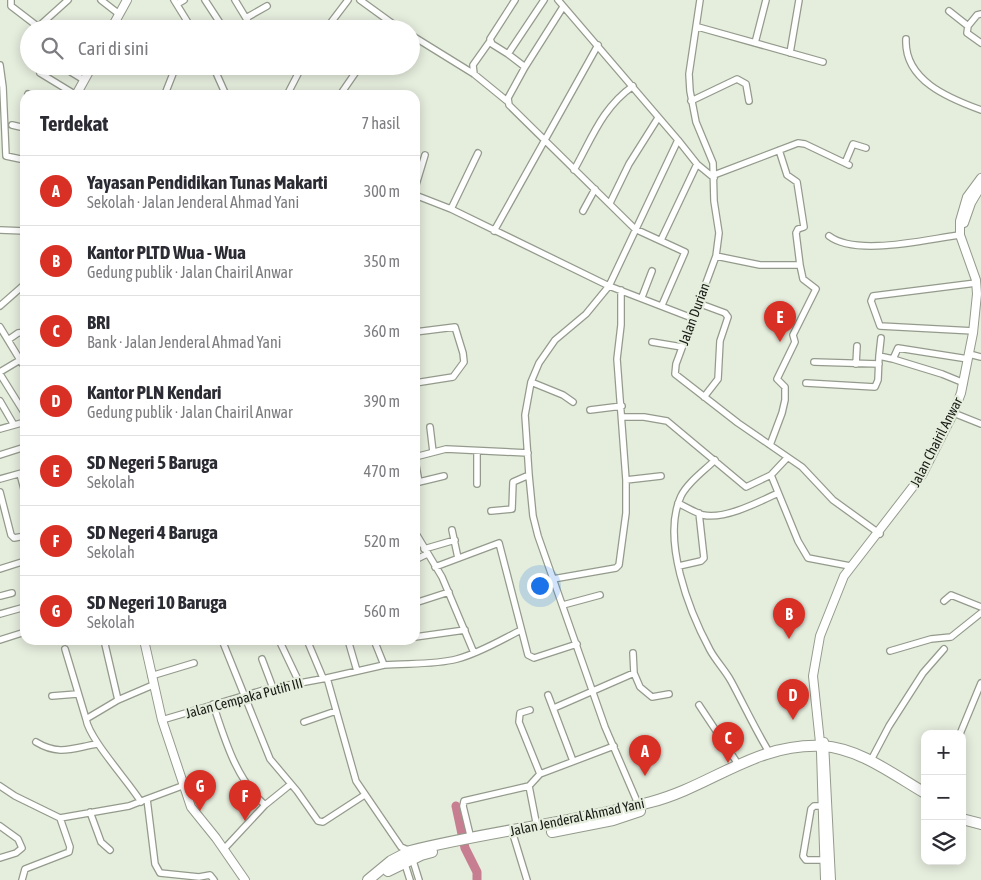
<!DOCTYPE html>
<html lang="id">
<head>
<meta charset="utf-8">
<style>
	:root { --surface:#fff; --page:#f2f2f3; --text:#2b2b33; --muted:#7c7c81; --line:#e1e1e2; --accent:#d93025 }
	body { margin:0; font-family:"Asap Condensed",sans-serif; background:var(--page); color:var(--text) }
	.controls { position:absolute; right:15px; bottom:15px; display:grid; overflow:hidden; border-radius:10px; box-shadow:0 2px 12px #0003 }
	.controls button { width:45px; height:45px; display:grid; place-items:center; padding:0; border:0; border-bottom:1px solid var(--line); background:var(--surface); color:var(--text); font:25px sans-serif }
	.you { position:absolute; left:539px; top:585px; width:18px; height:18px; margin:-12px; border:4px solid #fff; border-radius:50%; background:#1a73e8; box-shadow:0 0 0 8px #1a73e833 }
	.badge { display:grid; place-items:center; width:32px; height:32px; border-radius:50%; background:var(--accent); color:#fff; font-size:16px; font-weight:700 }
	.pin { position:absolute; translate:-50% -41px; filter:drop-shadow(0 1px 2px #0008) }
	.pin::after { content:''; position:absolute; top:26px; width:18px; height:15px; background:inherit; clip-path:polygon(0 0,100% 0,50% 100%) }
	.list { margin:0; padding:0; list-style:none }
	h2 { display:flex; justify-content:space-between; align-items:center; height:65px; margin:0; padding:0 20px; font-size:21px }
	h2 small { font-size:16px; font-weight:400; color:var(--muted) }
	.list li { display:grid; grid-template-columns:32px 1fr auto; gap:15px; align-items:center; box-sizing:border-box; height:70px; padding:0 20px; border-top:1px solid var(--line) }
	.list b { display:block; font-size:19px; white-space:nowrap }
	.list p { margin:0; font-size:16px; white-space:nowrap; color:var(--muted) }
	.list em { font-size:16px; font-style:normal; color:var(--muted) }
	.icon { flex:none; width:28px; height:28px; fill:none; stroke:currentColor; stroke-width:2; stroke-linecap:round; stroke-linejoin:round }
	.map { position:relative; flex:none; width:981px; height:880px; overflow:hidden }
	.search { position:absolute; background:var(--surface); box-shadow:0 2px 12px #0003; left:20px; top:20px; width:400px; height:55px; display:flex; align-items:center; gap:12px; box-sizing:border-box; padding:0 18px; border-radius:28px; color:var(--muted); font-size:19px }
	.panel { position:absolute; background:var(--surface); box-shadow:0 2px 12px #0003; left:20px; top:90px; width:400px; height:555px; border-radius:15px }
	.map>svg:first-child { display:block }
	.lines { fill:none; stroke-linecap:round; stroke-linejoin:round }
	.river { stroke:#c77e91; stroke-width:9 }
	.street-casing { stroke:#949b8c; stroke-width:8 }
	.secondary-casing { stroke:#949b8c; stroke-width:10 }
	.highway-casing { stroke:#949b8c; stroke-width:12 }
	.street { stroke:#fff; stroke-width:5.5 }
	.secondary { stroke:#fff; stroke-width:8 }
	.highway { stroke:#fff; stroke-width:10 }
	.labels { text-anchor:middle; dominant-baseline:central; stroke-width:4.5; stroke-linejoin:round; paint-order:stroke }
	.street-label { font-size:14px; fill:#181b15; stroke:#e5eddd }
</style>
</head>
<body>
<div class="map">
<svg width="981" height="880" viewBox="0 0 981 880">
	<rect width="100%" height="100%" fill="#e5eddd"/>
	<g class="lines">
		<path class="river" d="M456 806 465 848 477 872V880"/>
		<g class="street-casing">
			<path id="street" d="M11 0V6L41 29
				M101 0 119 14
				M174 0 192 29
				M205 0 224 29
				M235 0 252 28
				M360 0 400 29
				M544 0 508 54 525 67 563 7
				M558 0 678 140 609 286 586 314 555 340 539 363 531 382 525 415 529 475 533 516 538 536 605 727 639 806
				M700 0 689 74 690 91 696 122 713 163 714 201 719 233 716 256 676 364 675 374 738 423 802 467 833 500 880 534
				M177 4 184 0
				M949 11 968 26 967 33 981 43
				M246 18 267 6
				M968 26 977 15 981 14
				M38 27 68 0
				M698 27 823 62
				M326 29 348 0
				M411 35 474 74 507 101
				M906 39C904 80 948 98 981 110
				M755 43 766 0
				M790 53 799 0
				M508 54 492 44 490 39 515 0
				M0 65 3 87 6 156 25 160
				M61 66 84 80
				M213 66 226 95
				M525 67 508 98 509 105 635 229 685 252 662 305
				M40 73 76 95
				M474 74 473 65 490 41
				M28 94 30 95
				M165 94 176 66
				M287 95 302 66
				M340 95 360 66
				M691 101 737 79 746 84 749 101
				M12 125 25 128
				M678 140 697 164
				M845 163 853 144 866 148
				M574 170C592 138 602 108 633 86
				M714 175 798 143 805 144 849 165
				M415 188 425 155
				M415 195 451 209 609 286 692 318
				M610 203 629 164 658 118
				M451 209 478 153
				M583 211 595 189
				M0 230 25 231
				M494 231 598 45
				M829 236C857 257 927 239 960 235
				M661 240 697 164 714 178
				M716 256 760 265H800L796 233 798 229 804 227 797 182 787 175 779 150
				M642 297 652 271
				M698 303 725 313 728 317 720 341 718 379 704 397
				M0 306 25 284
				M0 327 25 368
				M974 331 880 326 871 301 873 296 976 283
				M415 332 455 327 463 353 464 362 453 377 415 383
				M8 340 18 333 25 332
				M652 342 682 347
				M973 355 981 357
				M879 356 881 338
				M814 362 879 364
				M856 364 857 346
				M0 372 20 360
				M0 374 25 414
				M531 382 563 395 573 402
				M806 383 875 387 878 380 879 356 893 359
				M964 383 942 374 893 359 898 348 968 359
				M0 401 14 425
				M590 410 622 406
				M956 414 981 424
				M623 417H644L667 421 746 487 771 475 787 458
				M430 427 433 452
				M0 429 25 422
				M770 445 782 413 785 400V387L777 379 795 342 793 335 816 289 803 279 800 265
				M0 455 25 447
				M415 457 446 449 528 453
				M415 460 419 482
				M715 460C704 471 688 482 681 496 661 539 689 611 710 650 716 661 725 670 731 681 744 705 755 729 769 752
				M20 474 25 493
				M771 475 798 541 808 558 850 566
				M0 479 25 472
				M626 480 661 476
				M415 483 444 476
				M477 484V451
				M0 492 11 535 14 538 25 536
				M678 503C686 507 694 512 703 515 724 520 759 502 778 493
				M491 511 512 509 513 482 529 475
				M452 530 458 558
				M415 532 442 577 474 653
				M424 549 455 540
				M415 560 427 554
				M679 566 701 561 704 558 699 513
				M435 567 499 543 528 655 534 658 577 644
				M0 569 25 561
				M553 579 616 568 619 565 626 513V480L617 359 621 325V290
				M0 596 12 593
				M944 601 951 595 981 607
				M415 603 449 592
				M563 605 600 595
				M0 614 25 607
				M415 637 465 630
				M0 640 25 632
				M104 640 118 700
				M208 640H212
				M222 640 270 759 297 791 318 821 323 822 363 796
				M279 640 299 682
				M307 640 323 678
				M348 640 357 671
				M374 640 384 665C408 663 434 665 457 659 480 653 501 640 521 630
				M65 649 86 719
				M890 651 931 639 951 637 981 613
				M633 653 634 673
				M262 659 273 688
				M384 665 327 678 356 781 401 847 410 851 419 880
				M151 676 194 663
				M548 695 573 761
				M52 696 77 694
				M213 704C225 740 236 779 265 805
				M699 705 738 764
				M554 708 634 673 640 687 652 697 669 694
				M530 710 520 713 519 722 540 774
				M162 720 267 689 327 678
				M304 722 336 711
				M960 734 981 683
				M36 742C59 756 73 748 97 744
				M870 762 889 726 923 673 944 649
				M0 786 15 796 60 818
				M529 786 540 774 614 746
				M529 786 537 827
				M147 799 182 786
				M141 802C129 782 89 739 86 719L118 700 153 685
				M822 806H814L811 809 803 856 806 860H824
				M90 812 101 842 110 850
				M0 826 18 839 22 848 16 853 0 858
				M512 831 527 880
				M471 839 463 806 464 801 529 786
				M224 849 265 805 291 784
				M404 861 410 880
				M22 880 25 869 69 852 70 847 60 818 129 806 147 799 155 864 160 873 199 877 210 875 214 880"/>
		</g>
		<g class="secondary-casing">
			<path id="secondary" d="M111 29 127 0
				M76 95 92 66
				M964 223 971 203 981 186
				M144 640 162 720 191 807 216 838 245 880
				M824 742 831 880
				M825 880 821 752 813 676 820 636 844 576 922 475 953 414 961 393 973 333 977 294 976 280 960 235V221L967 197 981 178"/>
		</g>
		<g class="highway-casing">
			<path id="highway" d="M962 819 981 824
				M552 832 613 820 640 811
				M388 871 421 855 432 852
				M368 880 391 861 410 851C489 831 571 823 651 802 712 786 755 743 822 746 859 748 894 775 925 793"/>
		</g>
		<use href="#street" class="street"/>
		<use href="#secondary" class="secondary"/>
		<use href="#highway" class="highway"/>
	</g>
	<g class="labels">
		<g class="street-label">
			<text transform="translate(694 314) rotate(-70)">Jalan Durian</text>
			<text transform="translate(936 442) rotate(-63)">Jalan Chairil Anwar</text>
			<text transform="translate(244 698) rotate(-15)">Jalan Cempaka Putih III</text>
			<text transform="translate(577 817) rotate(-12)">Jalan Jenderal Ahmad Yani</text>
		</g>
	</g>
</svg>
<div class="controls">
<button>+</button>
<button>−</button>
<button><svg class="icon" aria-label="layers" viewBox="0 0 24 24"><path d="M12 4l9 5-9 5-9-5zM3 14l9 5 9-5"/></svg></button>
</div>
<div class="you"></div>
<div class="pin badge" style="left:645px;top:776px">A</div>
<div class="pin badge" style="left:789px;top:639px">B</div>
<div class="pin badge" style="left:728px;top:763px">C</div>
<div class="pin badge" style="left:793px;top:720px">D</div>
<div class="pin badge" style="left:780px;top:342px">E</div>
<div class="pin badge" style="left:245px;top:821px">F</div>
<div class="pin badge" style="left:200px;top:811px">G</div>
<div class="search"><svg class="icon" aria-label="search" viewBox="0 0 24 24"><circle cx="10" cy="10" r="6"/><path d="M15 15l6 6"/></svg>Cari di sini</div>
<section class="panel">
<h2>Terdekat<small>7 hasil</small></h2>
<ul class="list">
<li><span class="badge">A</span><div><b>Yayasan Pendidikan Tunas Makarti</b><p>Sekolah · Jalan Jenderal Ahmad Yani</p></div><em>300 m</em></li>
<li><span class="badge">B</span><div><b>Kantor PLTD Wua - Wua</b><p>Gedung publik · Jalan Chairil Anwar</p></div><em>350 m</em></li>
<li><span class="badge">C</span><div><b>BRI</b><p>Bank · Jalan Jenderal Ahmad Yani</p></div><em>360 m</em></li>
<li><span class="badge">D</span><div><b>Kantor PLN Kendari</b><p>Gedung publik · Jalan Chairil Anwar</p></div><em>390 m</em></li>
<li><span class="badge">E</span><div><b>SD Negeri 5 Baruga</b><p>Sekolah</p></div><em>470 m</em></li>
<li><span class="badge">F</span><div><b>SD Negeri 4 Baruga</b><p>Sekolah</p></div><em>520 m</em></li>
<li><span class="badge">G</span><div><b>SD Negeri 10 Baruga</b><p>Sekolah</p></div><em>560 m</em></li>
</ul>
</section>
</div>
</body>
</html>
